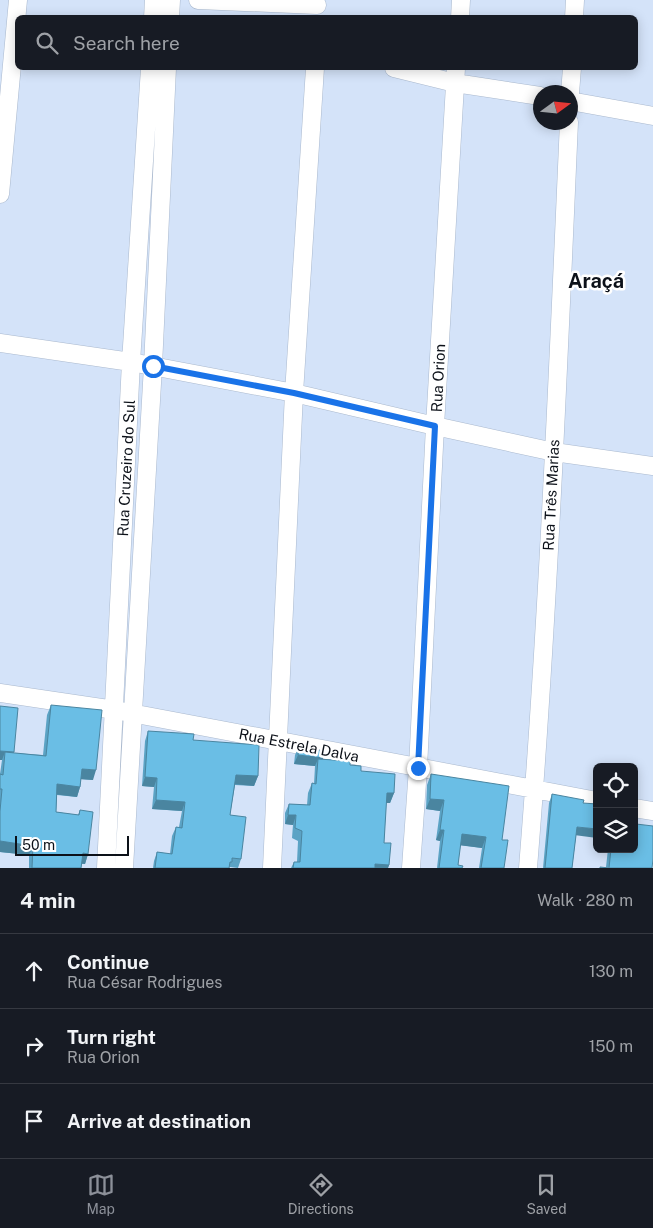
<!DOCTYPE html>
<html lang="en">
<head>
<meta charset="utf-8">
<style>
	:root { --surface:#171b24; --page:#20242c; --text:#f1f3f6; --muted:#9ea1a6; --line:#363941; --accent:#8c9099 }
	body { margin:0; font-family:"Public Sans",sans-serif; background:var(--page); color:var(--text) }
	.controls { position:absolute; right:15px; bottom:15px; display:grid; overflow:hidden; border-radius:8px; box-shadow:0 2px 12px #0003 }
	.controls button { width:45px; height:45px; display:grid; place-items:center; padding:0; border:0; border-bottom:1px solid var(--line); background:var(--surface); color:var(--text); font:25px sans-serif }
	.compass { position:absolute; left:533px; top:85px; width:45px; height:45px; border-radius:50%; background:var(--surface); box-shadow:0 2px 12px #0003; rotate:75deg }
	.scale { position:absolute; left:15px; bottom:12px; width:114px; box-sizing:border-box; padding-left:5px; border:2px solid #0c1119; border-top:0; font-size:14px; line-height:18px; white-space:nowrap; color:#0c1119; -webkit-text-stroke:4px #fff; paint-order:stroke }
	.stop { position:absolute; width:15px; height:15px; margin:-11px; border:4px solid #1a73e8; border-radius:50%; background:#fff }
	.stop.end { background:#1a73e8; border-color:#fff; box-shadow:0 1px 5px #0008 }
	.list { margin:0; padding:0; list-style:none }
	h2 { display:flex; justify-content:space-between; align-items:center; height:65px; margin:0; padding:0 20px; font-size:21px }
	h2 small { font-size:16px; font-weight:400; color:var(--muted) }
	.list li { display:grid; grid-template-columns:32px 1fr auto; gap:15px; align-items:center; box-sizing:border-box; height:75px; padding:0 20px; border-top:1px solid var(--line) }
	.list b { display:block; font-size:19px; white-space:nowrap }
	.list p { margin:0; font-size:16px; white-space:nowrap; color:var(--muted) }
	.list em { font-size:16px; font-style:normal; color:var(--muted) }
	.icon { flex:none; width:28px; height:28px; fill:none; stroke:currentColor; stroke-width:2; stroke-linecap:round; stroke-linejoin:round }
	.map { position:relative; flex:none; width:653px; height:868px; overflow:hidden }
	.search { position:absolute; background:var(--surface); box-shadow:0 2px 12px #0003; left:15px; right:15px; top:15px; height:55px; display:flex; align-items:center; gap:12px; box-sizing:border-box; padding:0 18px; border-radius:8px; color:var(--muted); font-size:19px }
	.sheet { height:290px; background:var(--surface) }
	nav { display:flex; justify-content:space-around; align-items:center; box-sizing:border-box; height:70px; border-top:1px solid var(--line); background:var(--surface); font-size:14px; color:var(--muted) }
	nav a { display:grid; justify-items:center; gap:2px }
	nav .on { color:var(--accent) }
	.map>svg:first-child { display:block }
	.lines { fill:none; stroke-linecap:round; stroke-linejoin:round }
	.minor-casing { stroke:#aab9ce; stroke-width:19 }
	.minor { stroke:#fff; stroke-width:18 }
	.wall { fill:#5ba3c5 }
	.shaded-wall { fill:#4a85a0 }
	.building { fill:#6abee5; stroke:#4a85a0 }
	.route { stroke:#1a73e8; stroke-width:6 }
	.labels { text-anchor:middle; dominant-baseline:central; stroke-width:5; stroke-linejoin:round; paint-order:stroke }
	.street-label { font-size:15px; fill:#0c1119; stroke:#fff }
	.district-label { font-size:20px; font-weight:bold; fill:#0c1119; stroke:#fff }
</style>
</head>
<body>
<div class="map">
<svg width="653" height="868" viewBox="0 0 653 868">
	<rect width="100%" height="100%" fill="#d4e3f9"/>
	<g class="lines">
		<g class="minor-casing">
			<path id="minor" d="M198 0 317 5
				M153 18 154 0
				M170 18 171 0
				M460 18 461 0
				M574 18 575 0
				M394 68 455 83 540 96
				M570 93 572 68
				M570 101 653 116
				M0 194 18 0
				M0 343 131 362 294 393 435 426 554 452 653 466
				M0 693 115 710 597 801
				M634 808 653 811
				M106 868 131 362 150 68
				M124 868 153 366 167 68
				M272 868 294 393 315 68
				M411 868 418 768 435 426 456 68
				M528 868C548 620 558 371 569 122"/>
		</g>
		<use href="#minor" class="minor"/>
	</g>
	<path class="wall" d="M51 705 93 780 81 779 80 787 77 797 57 795 56 812 78 815 80 810 88 854 85 864H82L81 868H29V855L0 852V774L2 760H0V706L14 753 43 755 47 715Z
		M148 731 193 740 258 776 254 786 235 785 230 815 241 859 238 868 230 867 229 868H153L154 861 157 852 170 854 172 836 176 827H179L182 811 152 809 154 787 142 786 145 741Z
		M299 746 322 759 350 765 394 793 390 803H386L384 843 389 865 388 868H291L294 862H297L298 841 292 838 293 825 285 824V813L289 804 307 805 308 793 312 783 314 784 315 766 294 764 295 755Z
		M431 774 502 840 504 868H479L482 848 460 845 458 865 462 868H437L440 841 436 840 440 811 426 809 427 785Z
		M552 794 576 836 572 868H543L549 803Z
		M636 824 652 868 606 867 608 849H634Z"/>
	<path class="shaded-wall" d="M0 751 14 752H5L2 760H0Z
		M298 755 323 758 320 766 318 759 315 766 294 764Z
		M82 769 96 770 93 780 78 779Z
		M236 775 258 776 254 786 233 784Z
		M145 777 157 778 154 787 142 786Z
		M57 784 80 787 77 797 53 794Z
		M387 793H394L390 803H384Z
		M430 799 444 800 440 811 426 809Z
		M156 800 185 802 182 811 152 809Z
		M288 815H296L293 825 285 824Z
		M577 827 597 829V838L574 835Z
		M440 830H444L440 841 436 840Z
		M462 834 486 837 482 848 458 845Z
		M0 841 33 846 29 855 0 852Z
		M83 853 88 854 85 864 79 863Z
		M375 864 389 865 388 868H374Z"/>
	<path class="building" d="M51 705 102 710 96 770 82 769 80 787 57 784 56 812 79 815 80 810 93 812 88 854 83 853 81 868H32L33 846 0 841V811L2 789H0V774L3 775 5 752 46 756Z
		M0 706 18 708 14 752 0 751Z
		M148 731 194 734 193 740 259 745 258 776 236 775 230 815 246 817 241 859 232 858V862H230L229 868H155L157 852 172 854 176 827 182 828 185 802 156 800 157 778 145 777Z
		M299 746 324 751 323 758 298 755Z
		M318 759 350 761V765L361 766V771L395 774 394 793H387L384 843H391L389 865 375 864V868H293L294 862H300L302 831 295 828 296 815H288L289 804 310 805 312 783 316 784Z
		M431 774 509 786 502 840H508L504 868H481L486 837 462 834 458 865 463 866 462 868H439L444 830H440L444 800 430 799Z
		M552 794 584 800 583 803 597 804V829L577 827 572 868H545Z
		M634 809 637 810 636 824 653 826V859L652 868H600V867L609 868 611 849H634Z"/>
	<g class="lines">
		<path class="route" d="M153 366 294 393 435 426 418 768"/>
	</g>
	<g class="labels">
		<g class="street-label">
			<text transform="translate(438 378) rotate(-87)">Rua Orion</text>
			<text transform="translate(126 468) rotate(-87)">Rua Cruzeiro do Sul</text>
			<text transform="translate(551 495) rotate(-87)">Rua Três Marias</text>
			<text transform="translate(299 745) rotate(11)">Rua Estrela Dalva</text>
		</g>
		<g class="district-label">
			<text x="596" y="281">Araçá</text>
		</g>
	</g>
</svg>
<div class="controls">
<button><svg class="icon" aria-label="locate" viewBox="0 0 24 24"><circle cx="12" cy="12" r="6"/><path d="M12 2v4M12 18v4M2 12h4M18 12h4"/></svg></button>
<button><svg class="icon" aria-label="layers" viewBox="0 0 24 24"><path d="M12 4l9 5-9 5-9-5zM3 14l9 5 9-5"/></svg></button>
</div>
<svg class="compass" viewBox="-18 -18 36 36"><path d="M0-13l5 13h-10z" fill="#e53935"/><path d="M0 13l5-13h-10z" fill="#9ea1a6"/></svg>
<div class="scale">50 m</div>
<div class="stop" style="left:153px;top:366px"></div>
<div class="stop end" style="left:418px;top:768px"></div>
<div class="search"><svg class="icon" aria-label="search" viewBox="0 0 24 24"><circle cx="10" cy="10" r="6"/><path d="M15 15l6 6"/></svg>Search here</div>
</div>
<section class="sheet">
<h2>4 min<small>Walk · 280 m</small></h2>
<ul class="list">
<li><svg class="icon" aria-label="ahead" viewBox="0 0 24 24"><path d="M12 20V5M6 11l6-6 6 6"/></svg><div><b>Continue</b><p>Rua César Rodrigues</p></div><em>130 m</em></li>
<li><svg class="icon" aria-label="right" viewBox="0 0 24 24"><path d="M7 20v-9h11M14 6l5 5-5 5"/></svg><div><b>Turn right</b><p>Rua Orion</p></div><em>150 m</em></li>
<li><svg class="icon" aria-label="arrive" viewBox="0 0 24 24"><path d="M6 21V4h12l-3 4 3 4H6"/></svg><div><b>Arrive at destination</b></div></li>
</ul>
</section>
<nav>
<a class="on"><svg class="icon" aria-label="map" viewBox="0 0 24 24"><path d="M3 6l6-2 6 2 6-2v14l-6 2-6-2-6 2zM9 4v14M15 6v14"/></svg>Map</a>
<a><svg class="icon" aria-label="directions" viewBox="0 0 24 24"><path d="M12 3l9 9-9 9-9-9zM9 14v-3h6M13 9l2 2-2 2"/></svg>Directions</a>
<a><svg class="icon" aria-label="saved" viewBox="0 0 24 24"><path d="M7 4h10v16l-5-4-5 4z"/></svg>Saved</a>
</nav>
</body>
</html>
